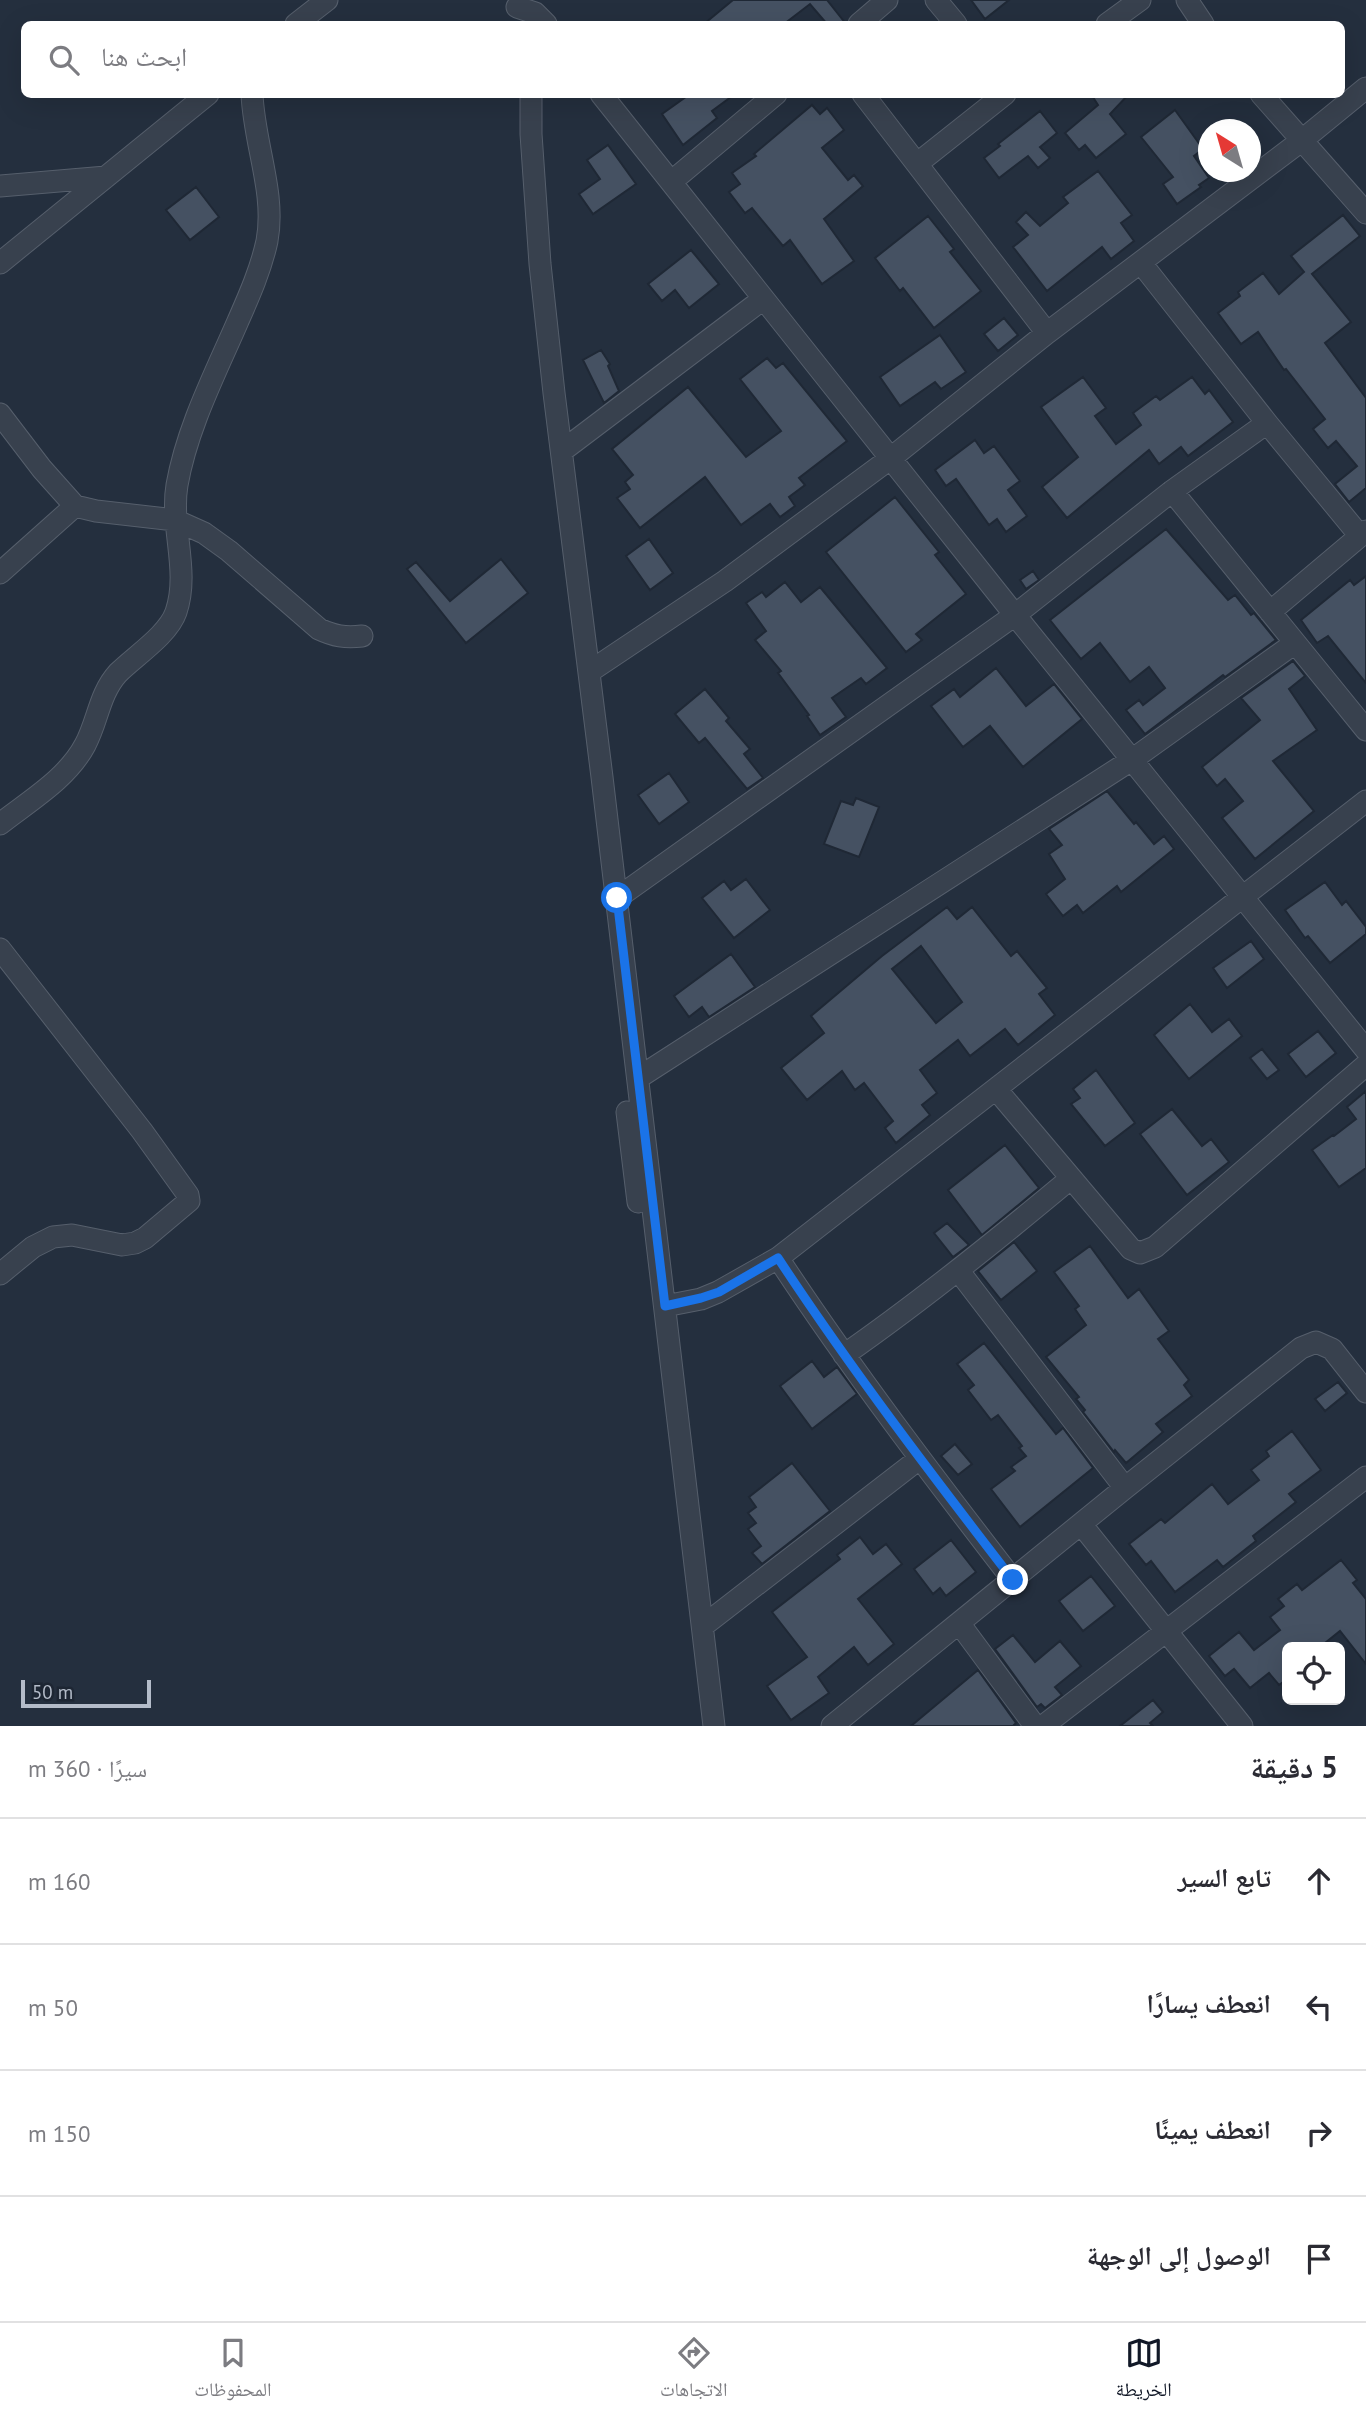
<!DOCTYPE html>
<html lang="ar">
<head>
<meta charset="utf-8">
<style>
	:root { --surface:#fff; --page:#f2f2f3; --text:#2b2b33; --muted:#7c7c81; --line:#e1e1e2; --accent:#111827 }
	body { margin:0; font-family:"PT Sans","Noto Naskh Arabic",sans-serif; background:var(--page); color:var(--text); direction:rtl }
	.controls { position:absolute; right:21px; bottom:21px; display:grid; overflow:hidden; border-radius:10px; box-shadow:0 7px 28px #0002 }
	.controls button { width:63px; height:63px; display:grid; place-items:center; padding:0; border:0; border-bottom:2px solid var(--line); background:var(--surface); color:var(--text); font:35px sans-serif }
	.compass { position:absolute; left:1198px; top:119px; width:63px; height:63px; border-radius:50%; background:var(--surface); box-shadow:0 7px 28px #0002; rotate:323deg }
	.scale { position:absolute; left:21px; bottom:18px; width:130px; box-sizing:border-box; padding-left:7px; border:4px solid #b4bcc9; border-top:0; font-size:19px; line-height:24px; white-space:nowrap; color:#b4bcc9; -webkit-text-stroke:5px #1d2633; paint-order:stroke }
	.stop { position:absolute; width:21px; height:21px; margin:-16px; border:5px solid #1a73e8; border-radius:50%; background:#fff }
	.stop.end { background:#1a73e8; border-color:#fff; box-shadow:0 2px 7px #0008 }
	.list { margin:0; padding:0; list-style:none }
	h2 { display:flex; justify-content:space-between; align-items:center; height:91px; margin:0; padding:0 28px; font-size:30px }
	h2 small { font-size:23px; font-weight:400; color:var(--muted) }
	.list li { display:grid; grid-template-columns:46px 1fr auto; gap:21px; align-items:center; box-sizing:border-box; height:126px; padding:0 28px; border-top:2px solid var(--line) }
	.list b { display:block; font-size:26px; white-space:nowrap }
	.list em { font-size:23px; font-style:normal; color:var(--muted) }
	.icon { flex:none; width:38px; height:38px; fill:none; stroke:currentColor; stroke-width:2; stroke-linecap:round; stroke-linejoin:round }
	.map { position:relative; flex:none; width:1366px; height:1726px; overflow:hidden; direction:ltr }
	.search { position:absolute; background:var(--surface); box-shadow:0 7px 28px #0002; left:21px; right:21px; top:21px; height:77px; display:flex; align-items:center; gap:18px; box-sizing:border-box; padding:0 24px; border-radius:10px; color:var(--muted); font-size:26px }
	.sheet { height:595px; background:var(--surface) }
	nav { display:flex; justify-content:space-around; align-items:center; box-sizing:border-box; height:98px; border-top:2px solid var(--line); background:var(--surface); font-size:19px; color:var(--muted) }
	nav a { display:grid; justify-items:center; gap:4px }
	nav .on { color:var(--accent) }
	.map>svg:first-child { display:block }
	.building { fill:#455162; stroke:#1f2835; stroke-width:2; fill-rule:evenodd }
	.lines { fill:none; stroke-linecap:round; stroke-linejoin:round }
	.minor-casing { stroke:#565f6c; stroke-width:23 }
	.minor { stroke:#38414e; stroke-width:21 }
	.route { stroke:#1a73e8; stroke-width:9 }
</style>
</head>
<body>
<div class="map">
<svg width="1366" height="1726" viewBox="0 0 1366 1726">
	<rect width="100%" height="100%" fill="#242f3e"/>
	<path class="building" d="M733 0H827L846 24H827L810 4 784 24H704Z
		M971 0H1009L985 19Z
		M690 94H735L712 111 717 118 683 145 662 114Z
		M1091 94H1129L1110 114 1126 134 1096 158 1085 145 1079 150 1065 133 1098 105Z
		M812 105 820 114 827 108 844 130 822 148 848 180 854 175 863 186 824 219 854 261 822 284 790 240 783 246 752 208 745 213 729 192 740 184 732 173 756 156 754 154Z
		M1175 110 1203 149 1194 156 1209 178 1199 185 1201 187 1177 204 1163 184 1173 177 1141 137Z
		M1040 111 1057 133 1040 147 1050 158 1038 168 1028 156 999 178 984 158 1000 146 998 144Z
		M608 145 636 184 593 214 579 194 600 179 587 160Z
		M1098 171 1132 215 1121 223 1134 241 1111 259 1102 247 1047 291 1013 247 1028 235 1016 222 1026 212 1040 226 1068 203 1063 197Z
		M196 187 219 217 190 240 166 210Z
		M1343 215 1360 236 1312 274 1351 322 1325 343 1366 398V488L1349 502 1335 484 1357 466 1336 441 1328 448 1313 429 1325 419 1286 369 1284 370 1258 332 1241 344 1218 313 1240 296 1238 292 1263 273 1279 294 1304 272 1291 256Z
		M928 216 954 249 950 252 981 291 934 328 903 288 900 291 875 258Z
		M691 250 719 284 689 308 675 290 662 301 648 284Z
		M1004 318 1018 335 998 351 984 334Z
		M940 335 966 372 941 389 935 382 900 406 880 377Z
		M601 350 610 364 608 366 619 391 604 403 583 360Z
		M767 358 776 368 783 363 847 441 799 478 805 485 789 497 795 506 780 517 770 504 741 525 705 477 640 528 617 498 630 489 625 482 633 475 612 449 688 387 746 457 781 431 740 379Z
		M1083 377 1106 408 1095 416 1116 444 1141 425 1133 413 1156 396 1160 400 1192 377 1205 394 1209 390 1233 422 1188 456 1181 447 1159 464 1149 450 1067 518 1042 487 1078 457 1041 407Z
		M975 440 984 453 994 446 1020 481 1008 490 1027 516 1006 532 997 519 989 525 956 479 946 486 935 470Z
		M895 497 939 552 935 555 966 594 916 634 922 640 906 652 826 552Z
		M1166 529 1228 600 1235 595 1251 615 1254 613 1276 640 1225 677 1223 675 1145 734 1126 710 1139 700 1143 705 1165 688 1149 667 1130 682 1100 643 1081 659 1050 620Z
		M649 539 673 573 650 590 626 556Z
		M501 559 528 593 466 643 407 569 416 562 450 601Z
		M1033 571 1039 580 1026 589 1020 580Z
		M1366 576V683L1328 636 1317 643 1301 620 1350 580 1354 585Z
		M785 582 801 602 820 587 887 668 866 684 861 678 832 698 846 717 820 735 807 716 809 715 778 673 781 671 755 640 766 631 746 603 762 592 766 597Z
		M1293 661 1305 676 1289 689 1317 730 1273 761 1314 811 1255 859 1222 818 1243 801 1225 779 1217 786 1202 767 1260 720 1241 698Z
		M996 668 1026 706 1054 684 1082 719 1023 767 990 726 963 747 931 706 954 689 960 697Z
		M705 689 729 718 726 721 750 749 744 754 763 778 747 789 705 738 699 743 675 714Z
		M669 773 689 802 659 824 638 795Z
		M1107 791 1134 824 1136 822 1154 844 1164 836 1174 849 1121 892 1117 886 1083 913 1077 905 1063 916 1046 894 1065 879 1049 854 1062 845 1049 829Z
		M856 798 879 807 859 857 824 844 841 801 853 805Z
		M746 879 770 910 734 938 702 898 724 881 731 890Z
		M1325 882 1342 905 1346 901 1366 927V934L1330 963 1308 936 1305 938 1285 910Z
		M947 907 957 919 972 907 1011 956 1017 951 1047 988 1039 994 1055 1015 1018 1045 1005 1029 970 1056 958 1040 920 1070 937 1093 922 1105 930 1115 896 1143 885 1128 893 1121 864 1083 855 1090 842 1071 807 1100 781 1068 824 1033 811 1016 882 956ZM921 946 962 1002 936 1023 892 969Z
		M1251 941 1264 959 1227 988 1213 968Z
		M731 954 755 987 709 1017 702 1007 689 1017 674 996Z
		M1190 1004 1212 1032 1229 1019 1242 1036 1189 1079 1154 1035Z
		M1318 1031 1336 1053 1306 1077 1288 1054Z
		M1262 1049 1279 1070 1267 1079 1250 1058Z
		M1096 1070 1135 1123 1105 1146 1071 1104 1080 1098 1073 1089Z
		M1366 1091V1168L1339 1187 1312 1150 1333 1135 1334 1136 1356 1119 1347 1107Z
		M1172 1109 1202 1146 1211 1139 1229 1162 1187 1195 1140 1134Z
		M1005 1145 1039 1188 982 1235 948 1190Z
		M947 1223 969 1245 953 1257 934 1233Z
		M1014 1242 1037 1271 1001 1300 978 1271Z
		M1090 1246 1128 1298 1139 1289 1169 1331 1158 1339 1189 1380 1184 1385 1192 1396 1156 1424 1163 1432 1126 1463 1115 1450 1114 1452 1083 1412 1085 1410 1076 1399 1079 1397 1046 1357 1086 1325 1075 1309 1079 1306 1054 1272Z
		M984 1343 1056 1434 1063 1428 1093 1468 1020 1527 991 1489 1015 1471 1011 1467 1026 1456 1019 1448 1022 1446 998 1415 991 1420 968 1390 974 1385 957 1364Z
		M812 1361 824 1377 837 1367 857 1394 812 1429 780 1386Z
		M1338 1382 1347 1393 1325 1411 1315 1399Z
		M1292 1431 1321 1470 1289 1494 1296 1502 1253 1536 1256 1541 1223 1567 1217 1560 1175 1592 1151 1561 1146 1565 1129 1544 1161 1519 1165 1523 1212 1484 1228 1504 1259 1480 1251 1470 1269 1456 1266 1451Z
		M955 1444 972 1464 958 1475 941 1456Z
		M792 1463 830 1511 762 1564 752 1553 761 1546 748 1529 756 1523 748 1513 756 1507 749 1497Z
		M860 1537 873 1554 886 1544 902 1564 858 1599 894 1644 868 1665 854 1647 818 1677 829 1693 791 1720 767 1686 807 1657 772 1612 840 1559 837 1555Z
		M951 1540 976 1572 946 1596 940 1588 933 1594 914 1569Z
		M1341 1560 1357 1580 1353 1583 1366 1599V1664L1340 1631 1320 1647H1287V1679L1279 1685 1269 1673 1250 1688 1234 1669 1225 1676 1209 1656 1239 1632 1254 1650 1280 1630 1270 1617 1284 1606 1278 1599 1297 1584 1302 1590Z
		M1091 1576 1115 1606 1083 1631 1059 1601Z
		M1013 1635 1035 1662 1060 1641 1081 1666 1055 1687 1062 1695 1045 1708 1041 1704 1037 1707 995 1649Z
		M978 1670 1016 1723 1013 1726H911Z
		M1153 1700 1163 1712 1150 1723 1153 1726H1120Z"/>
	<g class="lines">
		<g class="minor-casing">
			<path id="minor" d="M936 0 956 24
				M1187 0 1203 24
				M517 7 535 13 546 24
				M296 24 327 0
				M859 24 887 0
				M1107 24 1140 0
				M531 94V134L540 264 554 393 602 777 714 1726
				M601 94 1015 615 1366 1050
				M863 94 1047 333
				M1261 94 1366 213
				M918 163 1005 94
				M671 182 776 94
				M0 186 106 177
				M0 263 208 94
				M1141 263 1267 423 1360 536
				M0 414 42 469 75 506 96 511 175 520 204 533 229 551 319 629C334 636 345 638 362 636
				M562 451 763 299
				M1172 491 1366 730
				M0 573 75 506
				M1270 612 1366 531
				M589 672 725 581 891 458 1047 333 1301 141 1366 88
				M0 824C29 801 67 779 85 745 98 721 99 694 118 673 135 656 168 635 176 612 190 571 170 527 177 485 187 428 215 374 238 321 249 296 261 269 267 241 276 193 254 144 252 94
				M617 898 1015 615 1172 491 1267 423
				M0 949 142 1131 188 1195 189 1201 145 1238 135 1243 122 1245 72 1235 53 1237 33 1247 0 1274
				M638 1078 1133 759 1295 643
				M996 1089 1131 1249 1140 1253 1155 1247 1366 1065
				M627 1112 638 1202
				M778 1258C851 1369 932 1475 1013 1580
				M958 1270 1125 1488
				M665 1306 701 1299 718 1292 778 1258 1366 801
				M844 1355C923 1300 997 1240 1070 1179
				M1081 1524 1242 1726
				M959 1623 1035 1726
				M703 1626 919 1459
				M832 1726 1125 1488 1301 1348 1316 1342 1332 1349 1366 1392
				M1043 1726 1366 1477"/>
		</g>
		<use href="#minor" class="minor"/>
	</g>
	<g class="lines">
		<path class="route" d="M617 898 665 1306 701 1298 719 1292 778 1258C851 1369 932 1475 1013 1580"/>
	</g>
</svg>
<div class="controls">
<button><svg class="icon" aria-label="locate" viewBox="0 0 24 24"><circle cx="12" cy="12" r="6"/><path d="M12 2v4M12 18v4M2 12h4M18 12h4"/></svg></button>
</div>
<svg class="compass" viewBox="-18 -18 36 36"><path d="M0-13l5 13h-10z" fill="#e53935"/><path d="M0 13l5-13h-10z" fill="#7c7c81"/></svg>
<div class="scale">50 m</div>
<div class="stop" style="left:617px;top:898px"></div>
<div class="stop end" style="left:1013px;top:1580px"></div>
<div class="search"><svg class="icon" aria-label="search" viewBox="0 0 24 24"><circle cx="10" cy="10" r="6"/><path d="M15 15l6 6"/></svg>ابحث هنا</div>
</div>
<section class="sheet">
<h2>5 دقيقة<small>سيرًا · 360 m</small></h2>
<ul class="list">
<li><svg class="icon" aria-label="ahead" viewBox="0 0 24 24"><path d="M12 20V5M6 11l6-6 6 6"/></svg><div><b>تابع السير</b></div><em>160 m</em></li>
<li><svg class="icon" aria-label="left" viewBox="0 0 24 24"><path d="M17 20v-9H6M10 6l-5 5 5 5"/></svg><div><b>انعطف يسارًا</b></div><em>50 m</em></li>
<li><svg class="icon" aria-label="right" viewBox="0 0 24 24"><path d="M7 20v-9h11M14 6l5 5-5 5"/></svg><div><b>انعطف يمينًا</b></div><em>150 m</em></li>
<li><svg class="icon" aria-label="arrive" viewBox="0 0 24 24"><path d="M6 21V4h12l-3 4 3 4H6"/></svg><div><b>الوصول إلى الوجهة</b></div></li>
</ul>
</section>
<nav>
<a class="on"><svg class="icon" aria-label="map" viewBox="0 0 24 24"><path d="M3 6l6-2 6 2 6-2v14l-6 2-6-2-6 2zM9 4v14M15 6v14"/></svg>الخريطة</a>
<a><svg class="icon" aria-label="directions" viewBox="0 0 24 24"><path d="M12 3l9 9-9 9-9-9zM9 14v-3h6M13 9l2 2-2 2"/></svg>الاتجاهات</a>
<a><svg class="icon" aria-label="saved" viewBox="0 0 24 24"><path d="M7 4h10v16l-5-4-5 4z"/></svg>المحفوظات</a>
</nav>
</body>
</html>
